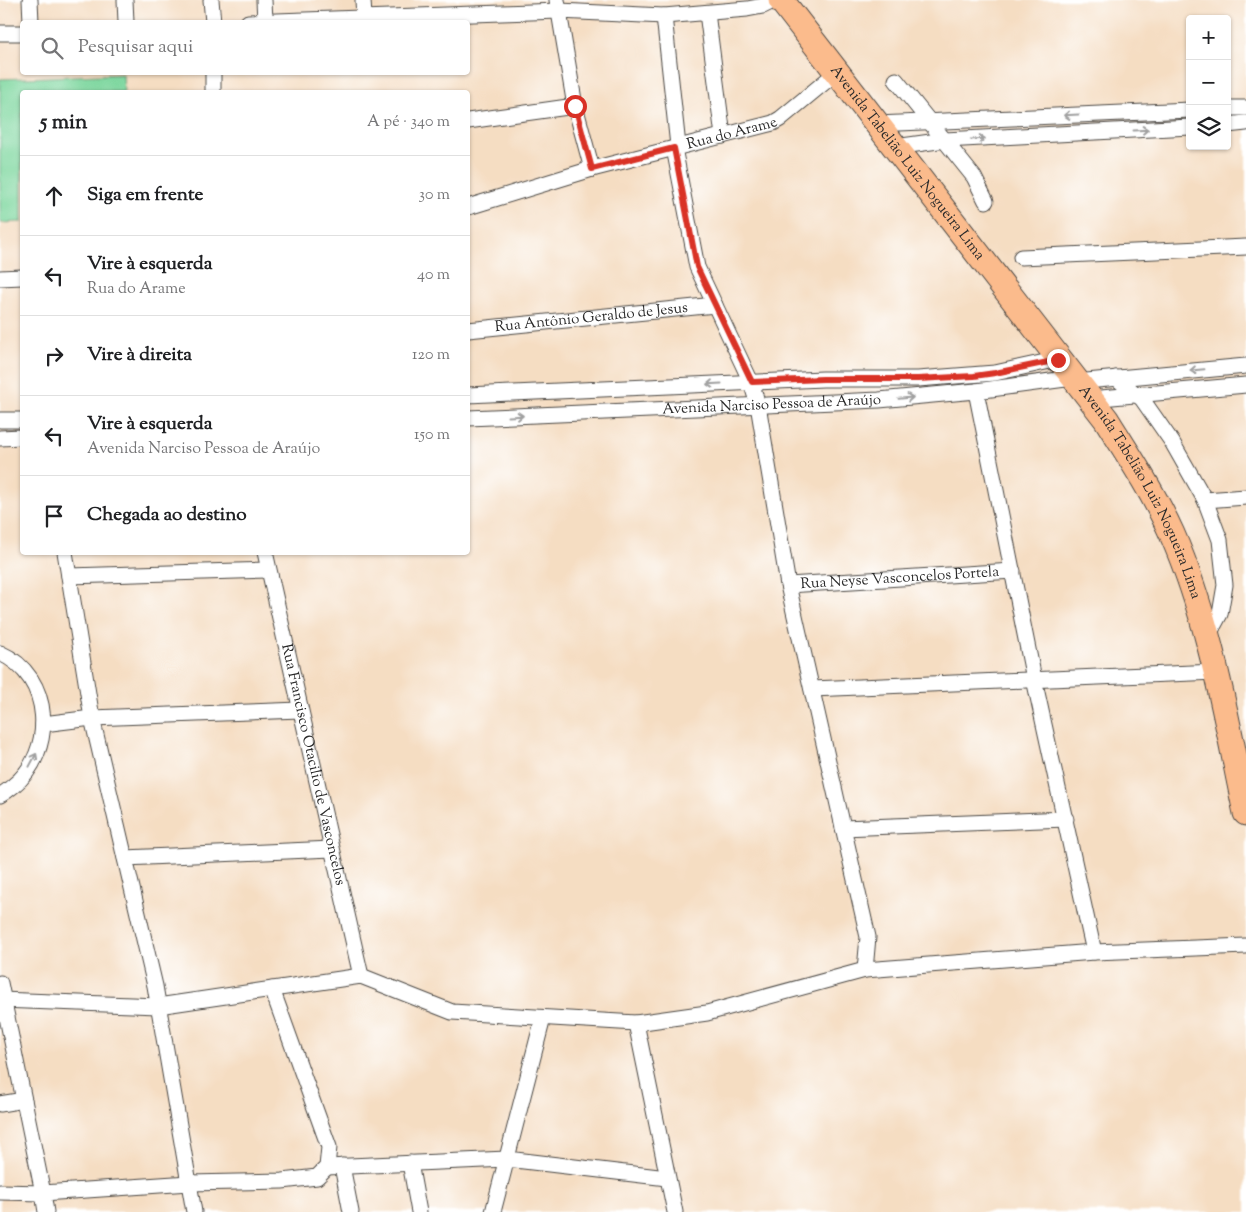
<!DOCTYPE html>
<html lang="pt">
<head>
<meta charset="utf-8">
<style>
	:root { --surface:#fff; --page:#f6f6f6; --text:#202124; --muted:#757577; --line:#e0e0e0 }
	body { margin:0; font-family:"Sorts Mill Goudy",serif; background:var(--page); color:var(--text) }
	.controls { position:absolute; right:15px; top:15px; display:grid; overflow:hidden; border-radius:5px; box-shadow:0 1px 4px #0004 }
	.controls button { width:45px; height:45px; display:grid; place-items:center; padding:0; border:0; border-bottom:1px solid var(--line); background:var(--surface); color:var(--text); font:25px sans-serif }
	.stop { position:absolute; width:15px; height:15px; margin:-11px; border:4px solid #d93025; border-radius:50%; background:#fff }
	.stop.end { background:#d93025; border-color:#fff; box-shadow:0 1px 5px #0008 }
	.list { margin:0; padding:0; list-style:none }
	h2 { display:flex; justify-content:space-between; align-items:center; height:65px; margin:0; padding:0 20px; font-size:21px }
	h2 small { font-size:16px; font-weight:400; color:var(--muted) }
	.list li { display:grid; grid-template-columns:32px 1fr auto; gap:15px; align-items:center; box-sizing:border-box; height:80px; padding:0 20px; border-top:1px solid var(--line) }
	.list b { display:block; font-size:19px; white-space:nowrap }
	.list p { margin:0; font-size:16px; white-space:nowrap; color:var(--muted) }
	.list em { font-size:16px; font-style:normal; color:var(--muted) }
	.icon { flex:none; width:28px; height:28px; fill:none; stroke:currentColor; stroke-width:2; stroke-linecap:round; stroke-linejoin:round }
	.map { position:relative; flex:none; width:1246px; height:1212px; overflow:hidden }
	.search { position:absolute; background:var(--surface); box-shadow:0 1px 4px #0004; left:20px; top:20px; width:450px; height:55px; display:flex; align-items:center; gap:12px; box-sizing:border-box; padding:0 18px; border-radius:5px; color:var(--muted); font-size:19px }
	.panel { position:absolute; background:var(--surface); box-shadow:0 1px 4px #0004; left:20px; top:90px; width:450px; height:465px; border-radius:5px }
	.map>svg:first-child { display:block }
	.green { fill:#7bd69d; stroke:#538064 }
	.lines { fill:none; stroke-linecap:round; stroke-linejoin:round }
	.minor-casing { stroke:#494642; stroke-width:17 }
	.trunk-casing { stroke:#494642; stroke-width:27 }
	.minor { stroke:#fff; stroke-width:15 }
	.trunk { stroke:#fbbb8c; stroke-width:25 }
	.oneway { stroke:#a0a0a0 }
	.route { stroke:#d93025; stroke-width:6 }
	.labels { text-anchor:middle; dominant-baseline:central; stroke-width:4.5; stroke-linejoin:round; paint-order:stroke }
	.street-label { font-size:15px; fill:#2b2b2b; stroke:#fff }
</style>
</head>
<body>
<div class="map">
<svg width="1246" height="1212" viewBox="0 0 1246 1212">
	<rect width="100%" height="100%" fill="#fff"/>
	<filter id="ink" filterUnits="userSpaceOnUse"><feTurbulence type="fractalNoise" baseFrequency=".02" numOctaves="2"/><feDisplacementMap in="SourceGraphic" scale="10" xChannelSelector="R" yChannelSelector="G"/><feConvolveMatrix kernelMatrix="1 2 1 2 8 2 1 2 1" color-interpolation-filters="sRGB"/></filter>
	<filter id="wash" filterUnits="userSpaceOnUse"><feTurbulence type="fractalNoise" baseFrequency=".0096" numOctaves="4" result="noise"/><feDisplacementMap in="SourceGraphic" scale="20" xChannelSelector="R" yChannelSelector="G"/><feGaussianBlur stdDeviation="1.12" result="paint"/><feColorMatrix in="noise" values="0 0 0 0 0 0 0 0 0 0 0 0 0 0 0 0 0 1.4 0 .05"/><feComposite in="paint" operator="in"/></filter>
	<g filter="url(#wash)">
		<rect width="100%" height="100%" fill="#f5ddc2"/>
		<path class="green" d="M123 74 124 92H22V222L0 223V79Z"/>
	</g>
	<g filter="url(#ink)">
		<g class="lines">
			<g class="minor-casing">
				<g id="minor">
					<path d="M30 0 31 22"/>
					<path d="M125 0 126 22"/>
					<path d="M211 0 213 22"/>
					<path d="M264 0 265 21"/>
					<path d="M363 0 364 18"/>
					<path d="M557 0 575 106 592 169"/>
					<path d="M707 13 723 136"/>
					<path d="M664 16 678 146"/>
					<path d="M248 22 559 11 664 16 747 9 763 6 775 0"/>
					<path d="M0 33H22"/>
					<path d="M896 80 974 177 986 201"/>
					<path d="M213 92V72"/>
					<path d="M1227 108H1246"/>
					<path d="M468 121 575 106"/>
					<path d="M877 124 1190 110"/>
					<path d="M1227 125 1246 123"/>
					<path d="M895 147 945 140 1190 127"/>
					<path d="M674 148 697 267 751 382 758 405 788 585 868 937 865 970"/>
					<path id="s1" d="M468 207 592 169 773 123 780 119 837 72"/>
					<path d="M1021 257 1246 247"/>
					<path d="M0 278 22 277"/>
					<path id="s2" d="M468 330 715 305"/>
					<path d="M1116 378 1142 399 1172 442 1205 500 1220 540 1225 585 1220 614 1207 638"/>
					<path d="M1076 382 1246 366"/>
					<path d="M976 391 1034 679 1094 952"/>
					<path d="M468 395 823 379H918L995 373 1059 359"/>
					<path d="M1090 399 1246 385"/>
					<path id="s3" d="M468 418 879 400 976 391 1073 378"/>
					<path d="M0 420H22"/>
					<path d="M0 438 22 437"/>
					<path d="M1205 500 1246 497"/>
					<path d="M65 552 92 718 155 986 194 1212"/>
					<path id="s4" d="M265 552 361 976"/>
					<path d="M69 576 268 570"/>
					<path id="s5" d="M788 585 1013 571"/>
					<path d="M0 653C53 676 56 752 13 786 9 789 5 793 0 795"/>
					<path d="M812 689 1216 672"/>
					<path d="M43 724 92 718 300 710"/>
					<path d="M843 828 1066 819"/>
					<path d="M125 858 332 849"/>
					<path d="M0 983 43 1193 46 1212"/>
					<path d="M0 1000 158 1006 361 976 452 1012 636 1023 707 1013 865 970 1094 952 1246 946"/>
					<path d="M636 1023 675 1212"/>
					<path d="M0 1104 24 1100"/>
					<path d="M410 1163 419 1212"/>
					<path d="M342 1166 351 1212"/>
					<path d="M327 1167 507 1159 667 1178"/>
					<path d="M0 1192 43 1193 189 1183 282 1181 317 1177 327 1167 329 1147 272 989"/>
					<path d="M493 1212 543 1018"/>
				</g>
			</g>
			<g class="trunk-casing">
				<g id="trunk">
					<path id="s6" d="M781 0 1106 419C1130 457 1154 494 1172 534 1211 623 1226 719 1246 813"/>
				</g>
			</g>
			<use href="#minor" class="minor"/>
			<use href="#trunk" class="trunk"/>
		</g>
		<defs><path id="oneway-shaft" d="M-6 0H5M1.5-3L5.5 0L1.5 3" fill="none" stroke-width="1.6" stroke-linecap="round" stroke-linejoin="round" transform="scale(1.25)"/></defs>
		<g class="oneway">
			<use href="#oneway-shaft" transform="translate(1071 115) rotate(177)"/>
			<use href="#oneway-shaft" transform="translate(1141 130) rotate(-3)"/>
			<use href="#oneway-shaft" transform="translate(978 139) rotate(-3)"/>
			<use href="#oneway-shaft" transform="translate(1197 370) rotate(175)"/>
			<use href="#oneway-shaft" transform="translate(714 384) rotate(177)"/>
			<use href="#oneway-shaft" transform="translate(906 398) rotate(-5)"/>
			<use href="#oneway-shaft" transform="translate(516 416) rotate(-3)"/>
			<use href="#oneway-shaft" transform="translate(33 760) rotate(-62)"/>
		</g>
	</g>
	<g class="lines" filter="url(#ink)">
		<path class="route" d="M575 106 592 169 674 148 697 267 752 382 823 379H918L974 376 995 373 1058 360"/>
	</g>
	<g class="labels">
		<g class="street-label">
			<text stroke="none"><textPath href="#s1" startOffset="274">Rua do Arame</textPath></text>
			<text stroke="none"><textPath href="#s6" startOffset="206">Avenida Tabelião Luiz Nogueira Lima</textPath></text>
			<text stroke="none"><textPath href="#s2" startOffset="124">Rua Antônio Geraldo de Jesus</textPath></text>
			<text stroke="none"><textPath href="#s3" startOffset="304">Avenida Narciso Pessoa de Araújo</textPath></text>
			<text stroke="none"><textPath href="#s6" startOffset="611">Avenida Tabelião Luiz Nogueira Lima</textPath></text>
			<text stroke="none"><textPath href="#s5" startOffset="112">Rua Neyse Vasconcelos Portela</textPath></text>
			<text stroke="none"><textPath href="#s4" startOffset="218">Rua Francisco Otacilio de Vasconcelos</textPath></text>
		</g>
	</g>
</svg>
<div class="controls">
<button>+</button>
<button>−</button>
<button><svg class="icon" aria-label="layers" viewBox="0 0 24 24"><path d="M12 4l9 5-9 5-9-5zM3 14l9 5 9-5"/></svg></button>
</div>
<div class="stop" style="left:575px;top:106px"></div>
<div class="stop end" style="left:1058px;top:360px"></div>
<div class="search"><svg class="icon" aria-label="search" viewBox="0 0 24 24"><circle cx="10" cy="10" r="6"/><path d="M15 15l6 6"/></svg>Pesquisar aqui</div>
<section class="panel">
<h2>5 min<small>A pé · 340 m</small></h2>
<ul class="list">
<li><svg class="icon" aria-label="ahead" viewBox="0 0 24 24"><path d="M12 20V5M6 11l6-6 6 6"/></svg><div><b>Siga em frente</b></div><em>30 m</em></li>
<li><svg class="icon" aria-label="left" viewBox="0 0 24 24"><path d="M17 20v-9H6M10 6l-5 5 5 5"/></svg><div><b>Vire à esquerda</b><p>Rua do Arame</p></div><em>40 m</em></li>
<li><svg class="icon" aria-label="right" viewBox="0 0 24 24"><path d="M7 20v-9h11M14 6l5 5-5 5"/></svg><div><b>Vire à direita</b></div><em>120 m</em></li>
<li><svg class="icon" aria-label="left" viewBox="0 0 24 24"><path d="M17 20v-9H6M10 6l-5 5 5 5"/></svg><div><b>Vire à esquerda</b><p>Avenida Narciso Pessoa de Araújo</p></div><em>150 m</em></li>
<li><svg class="icon" aria-label="arrive" viewBox="0 0 24 24"><path d="M6 21V4h12l-3 4 3 4H6"/></svg><div><b>Chegada ao destino</b></div></li>
</ul>
</section>
</div>
</body>
</html>
